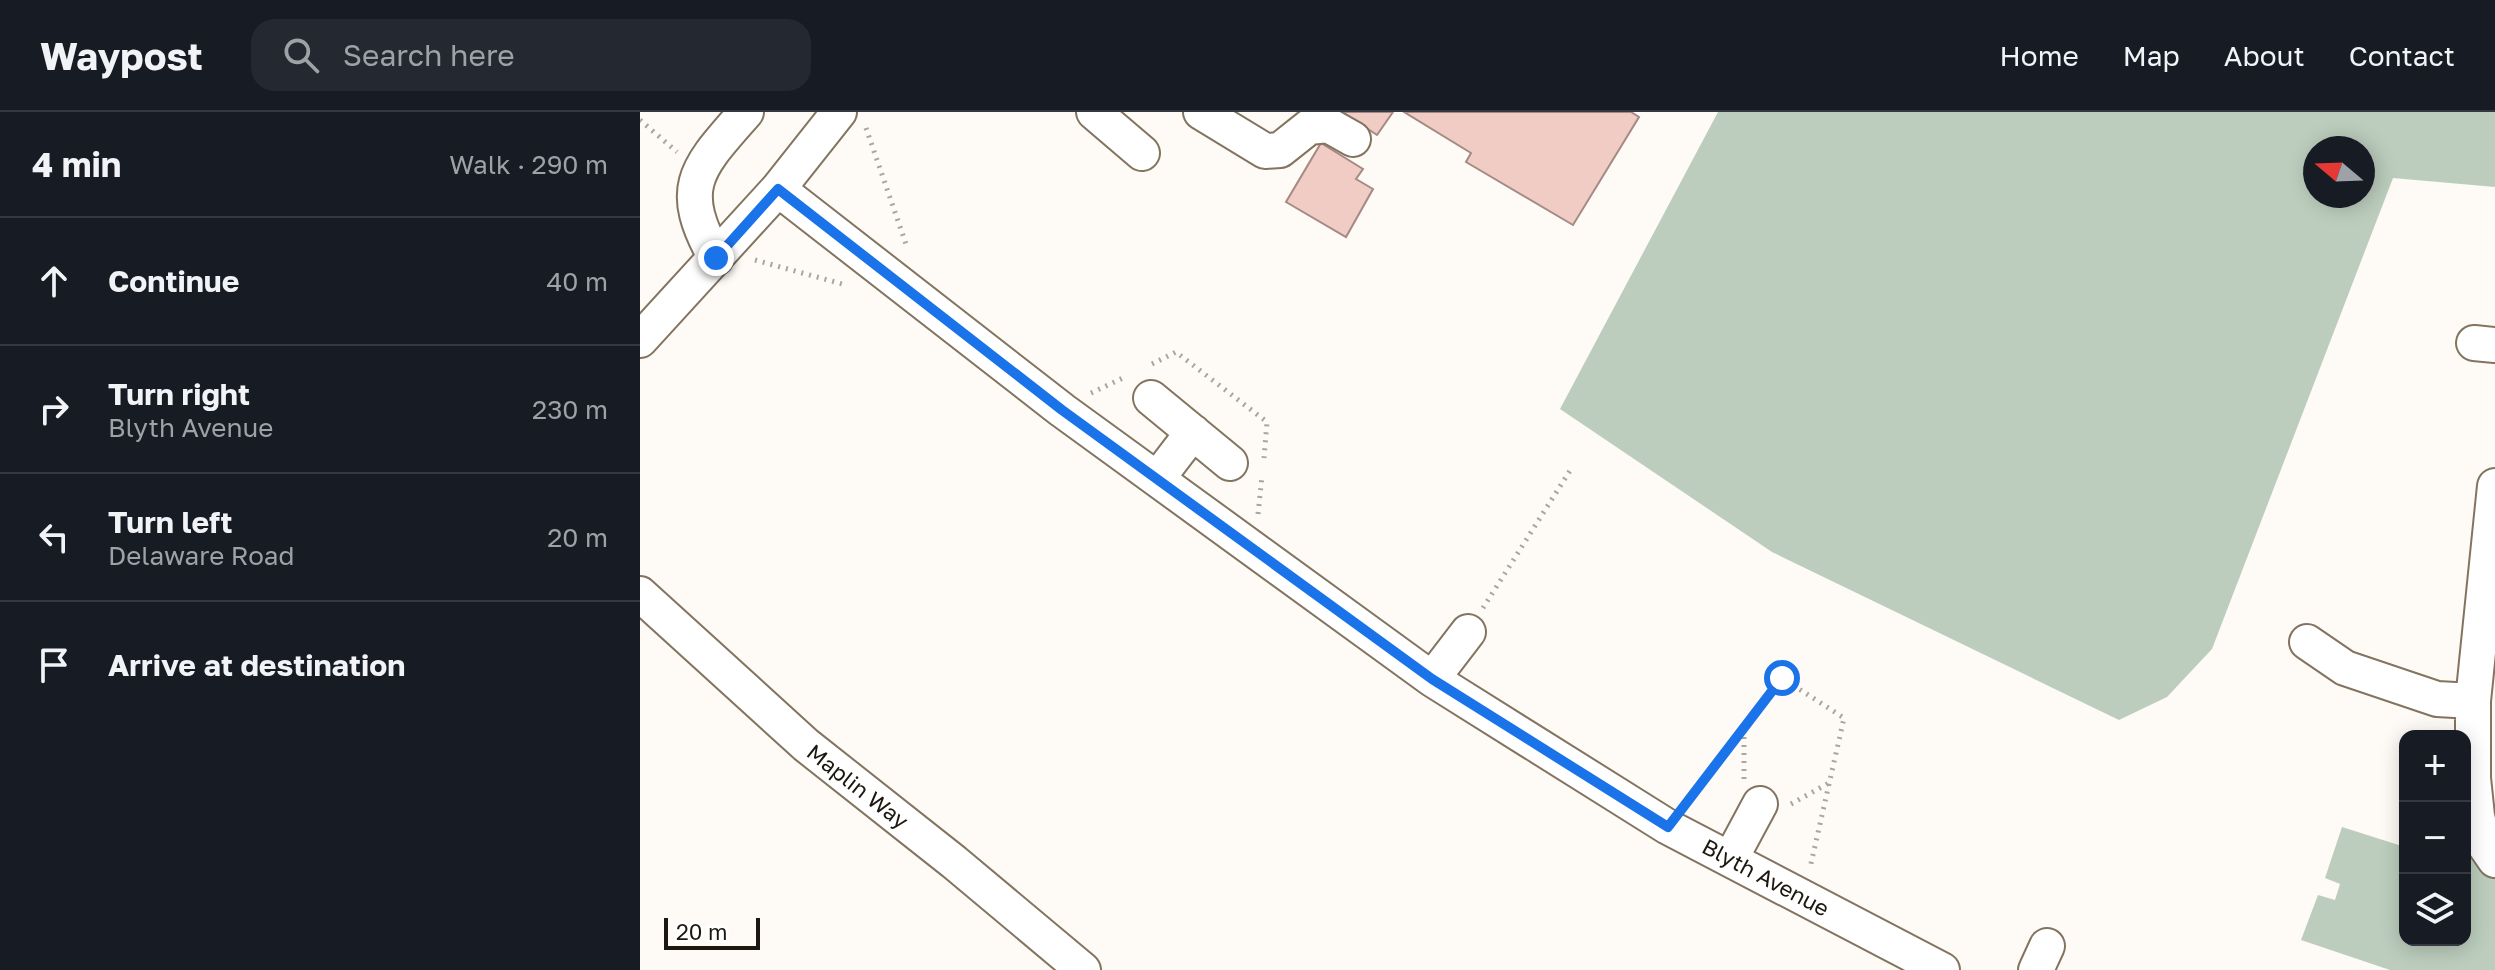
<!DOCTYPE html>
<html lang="en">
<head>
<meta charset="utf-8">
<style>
	:root { --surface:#171b24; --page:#242831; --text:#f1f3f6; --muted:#9ea1a6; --line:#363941 }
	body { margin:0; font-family:"Golos Text",sans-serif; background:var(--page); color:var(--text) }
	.controls { position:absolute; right:24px; bottom:24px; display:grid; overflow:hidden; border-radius:16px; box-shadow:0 4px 20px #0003 }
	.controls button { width:72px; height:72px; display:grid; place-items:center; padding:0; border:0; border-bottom:2px solid var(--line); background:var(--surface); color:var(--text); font:40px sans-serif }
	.compass { position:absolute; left:1663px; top:24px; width:72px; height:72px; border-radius:50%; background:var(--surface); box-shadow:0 4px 20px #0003; rotate:289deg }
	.scale { position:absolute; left:24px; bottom:20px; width:96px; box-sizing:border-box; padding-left:8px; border:4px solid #1c170f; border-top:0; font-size:22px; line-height:28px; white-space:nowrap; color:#1c170f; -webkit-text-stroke:6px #fff; paint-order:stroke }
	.stop { position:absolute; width:24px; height:24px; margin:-18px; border:6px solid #1a73e8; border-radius:50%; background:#fff }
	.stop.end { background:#1a73e8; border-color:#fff; box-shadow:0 2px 8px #0008 }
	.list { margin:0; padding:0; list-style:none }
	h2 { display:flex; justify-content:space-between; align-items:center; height:104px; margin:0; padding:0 32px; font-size:34px }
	h2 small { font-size:26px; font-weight:400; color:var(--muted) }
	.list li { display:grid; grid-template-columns:52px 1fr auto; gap:24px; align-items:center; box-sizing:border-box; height:128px; padding:0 32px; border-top:2px solid var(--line) }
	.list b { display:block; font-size:30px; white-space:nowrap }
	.list p { margin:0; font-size:26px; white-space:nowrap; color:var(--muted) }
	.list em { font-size:26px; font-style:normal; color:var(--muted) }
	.icon { flex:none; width:44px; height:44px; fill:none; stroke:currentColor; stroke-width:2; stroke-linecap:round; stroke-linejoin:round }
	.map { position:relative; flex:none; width:1855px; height:858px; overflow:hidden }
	header { display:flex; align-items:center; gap:48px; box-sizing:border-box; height:112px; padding:0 40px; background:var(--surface); border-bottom:2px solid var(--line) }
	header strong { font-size:38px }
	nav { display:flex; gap:44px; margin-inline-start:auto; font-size:28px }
	.search { width:560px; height:72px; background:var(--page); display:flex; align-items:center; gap:20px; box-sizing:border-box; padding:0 28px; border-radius:24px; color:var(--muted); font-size:30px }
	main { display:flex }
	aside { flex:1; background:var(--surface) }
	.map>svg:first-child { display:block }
	.green { fill:#bccdbd; fill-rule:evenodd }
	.building { fill:#f0ccc5; stroke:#a58a84; stroke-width:2 }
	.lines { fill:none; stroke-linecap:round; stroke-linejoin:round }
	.minor-casing { stroke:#837460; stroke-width:38 }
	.path { stroke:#a9a59f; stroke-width:5; stroke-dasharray:2 6; stroke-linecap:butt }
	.minor { stroke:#fff; stroke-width:34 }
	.route { stroke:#1a73e8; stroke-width:10 }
	.labels { text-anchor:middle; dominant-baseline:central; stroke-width:6; stroke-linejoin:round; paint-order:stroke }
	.street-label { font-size:22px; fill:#1c170f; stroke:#fff }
</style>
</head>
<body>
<header>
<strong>Waypost</strong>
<div class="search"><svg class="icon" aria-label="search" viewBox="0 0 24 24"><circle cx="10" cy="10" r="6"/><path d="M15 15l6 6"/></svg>Search here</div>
<nav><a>Home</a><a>Map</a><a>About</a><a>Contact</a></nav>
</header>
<main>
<aside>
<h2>4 min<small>Walk · 290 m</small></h2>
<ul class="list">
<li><svg class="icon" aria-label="ahead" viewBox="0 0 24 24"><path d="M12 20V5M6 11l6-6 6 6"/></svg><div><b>Continue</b></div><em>40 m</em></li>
<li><svg class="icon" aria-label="right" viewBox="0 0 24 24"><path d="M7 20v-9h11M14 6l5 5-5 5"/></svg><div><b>Turn right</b><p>Blyth Avenue</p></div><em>230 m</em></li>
<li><svg class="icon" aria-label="left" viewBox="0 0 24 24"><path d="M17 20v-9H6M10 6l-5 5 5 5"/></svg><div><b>Turn left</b><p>Delaware Road</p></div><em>20 m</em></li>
<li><svg class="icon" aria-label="arrive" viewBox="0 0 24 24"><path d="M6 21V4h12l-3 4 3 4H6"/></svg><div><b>Arrive at destination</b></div></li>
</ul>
</aside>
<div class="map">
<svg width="1855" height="858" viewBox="0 0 1855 858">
	<rect width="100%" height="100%" fill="#fefaf6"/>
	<path class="green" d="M1078 0H1855V75L1753 66 1572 537 1527 585 1479 608 1132 440 920 297ZM1675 36H1723V84H1675Z
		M1702 715 1765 735V828H1825V745L1833 740 1847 762 1855 767V858H1750L1661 828 1678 783 1695 788 1700 772 1685 766Z"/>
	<path class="building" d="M702 0H753L737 23Z
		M764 0H991L999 5 933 113 826 50 831 41Z
		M681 31 723 57 716 67 733 77 706 125 646 90Z"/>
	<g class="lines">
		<g class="minor-casing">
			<path id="minor" d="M454 0 502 41
				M561 0 625 39 640 38 669 15 688 13 713 27
				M138 77 422 298 792 567 1028 715 1302 858
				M76 146C35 74 58 55 106 0
				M0 228 138 77 199 0
				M1834 231 1855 233
				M511 286 590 351
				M517 367 553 320
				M1855 374 1833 589V666L1837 704 1844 732 1855 748
				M0 482 166 633 314 750 443 858
				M1667 530 1705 556 1797 587 1833 589
				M792 567 828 520
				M1091 746 1120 692
				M1396 858 1407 834"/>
		</g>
		<path class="path" d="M0 8 37 40
			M226 16 267 135
			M115 148 206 173
			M512 252 536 240 627 310 624 346
			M451 281 485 265
			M618 402 622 364
			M843 496 931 357
			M1104 617V667
			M1048 689 1142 566 1204 606 1170 756
			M1151 692 1189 671"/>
		<use href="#minor" class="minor"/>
	</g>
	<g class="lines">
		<path class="route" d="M76 146 138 77 422 298 792 567 1028 715 1142 566"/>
	</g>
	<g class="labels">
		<g class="street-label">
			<text transform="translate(218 674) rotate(38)">Maplin Way</text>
			<text transform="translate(1126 765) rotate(28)">Blyth Avenue</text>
		</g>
	</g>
</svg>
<div class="controls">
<button>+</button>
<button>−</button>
<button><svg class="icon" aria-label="layers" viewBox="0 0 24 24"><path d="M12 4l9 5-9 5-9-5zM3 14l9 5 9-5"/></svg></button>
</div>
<svg class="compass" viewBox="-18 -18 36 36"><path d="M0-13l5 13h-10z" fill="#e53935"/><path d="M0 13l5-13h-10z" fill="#9ea1a6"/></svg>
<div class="scale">20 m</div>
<div class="stop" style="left:1142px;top:566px"></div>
<div class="stop end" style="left:76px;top:146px"></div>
</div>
</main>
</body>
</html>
